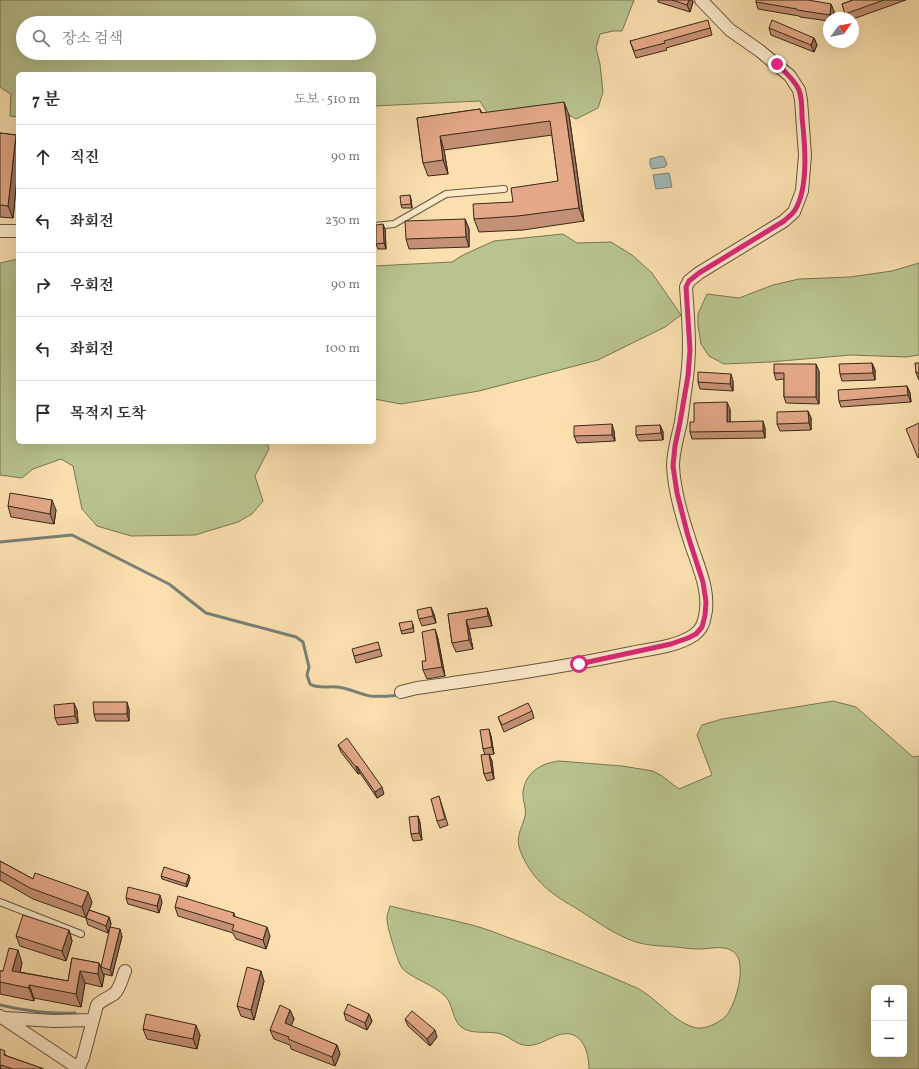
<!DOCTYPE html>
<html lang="ko">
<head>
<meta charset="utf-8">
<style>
	:root { --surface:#fff; --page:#f2f2f3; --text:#2b2b33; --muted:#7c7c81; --line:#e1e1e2 }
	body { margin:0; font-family:Vollkorn,"Noto Serif KR",serif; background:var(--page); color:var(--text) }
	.controls { position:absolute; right:12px; bottom:12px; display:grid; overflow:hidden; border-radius:6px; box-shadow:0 4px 16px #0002 }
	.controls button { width:36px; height:36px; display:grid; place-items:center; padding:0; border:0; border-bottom:1px solid var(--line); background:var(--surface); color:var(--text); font:20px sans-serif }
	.compass { position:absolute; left:823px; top:12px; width:36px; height:36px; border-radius:50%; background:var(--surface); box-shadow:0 4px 16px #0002; rotate:57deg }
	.stop { position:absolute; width:12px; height:12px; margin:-9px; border:3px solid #db2777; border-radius:50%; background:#fff }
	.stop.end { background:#db2777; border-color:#fff; box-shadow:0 1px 4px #0008 }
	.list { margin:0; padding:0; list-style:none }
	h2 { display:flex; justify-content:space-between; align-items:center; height:52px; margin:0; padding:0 16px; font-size:17px }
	h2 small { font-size:13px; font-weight:400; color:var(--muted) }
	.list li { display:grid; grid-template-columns:26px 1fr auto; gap:12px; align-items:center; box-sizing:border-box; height:64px; padding:0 16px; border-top:1px solid var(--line) }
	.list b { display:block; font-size:15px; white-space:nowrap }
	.list em { font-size:13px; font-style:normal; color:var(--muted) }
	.icon { flex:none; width:22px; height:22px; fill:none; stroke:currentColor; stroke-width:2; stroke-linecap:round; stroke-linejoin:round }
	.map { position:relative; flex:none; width:919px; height:1069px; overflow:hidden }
	.search { position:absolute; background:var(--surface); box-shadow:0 4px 16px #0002; left:16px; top:16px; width:360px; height:44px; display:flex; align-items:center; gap:10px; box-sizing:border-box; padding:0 14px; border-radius:22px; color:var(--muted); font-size:15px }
	.panel { position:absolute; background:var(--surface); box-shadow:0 4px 16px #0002; left:16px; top:72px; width:360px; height:372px; border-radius:6px }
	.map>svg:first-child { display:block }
	.green { fill:#b8c38f; stroke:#787654; fill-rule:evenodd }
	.water { fill:#a3bab6; stroke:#788077 }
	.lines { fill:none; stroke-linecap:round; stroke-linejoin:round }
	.stream { stroke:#788077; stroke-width:3 }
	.service-casing { stroke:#68563e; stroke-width:8 }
	.minor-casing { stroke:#68563e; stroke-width:14 }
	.service { stroke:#fceacb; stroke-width:6 }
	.minor { stroke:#fceacb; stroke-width:12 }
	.wall { fill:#c59176; stroke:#372819 }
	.shaded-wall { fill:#a07660; stroke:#372819 }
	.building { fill:#e5a989; stroke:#372819 }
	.route { stroke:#db2777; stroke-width:5 }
</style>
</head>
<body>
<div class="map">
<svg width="919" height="1069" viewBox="0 0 919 1069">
	<rect width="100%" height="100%" fill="#fbdfaf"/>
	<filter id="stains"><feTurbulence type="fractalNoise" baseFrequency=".005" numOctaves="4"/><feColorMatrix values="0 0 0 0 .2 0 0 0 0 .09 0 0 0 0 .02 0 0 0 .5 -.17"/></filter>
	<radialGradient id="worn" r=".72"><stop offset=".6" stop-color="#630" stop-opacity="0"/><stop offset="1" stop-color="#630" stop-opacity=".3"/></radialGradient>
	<path class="green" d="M0 0H634L622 31H613L600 34 596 48 600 64 603 92 598 108 576 119 569 115 493 122 480 101 374 106V74H18V117L10 116 11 94 0 87ZM23 23H369V53H23Z
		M563 234 577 243 611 242 632 255 652 273 681 315 665 327 598 360 479 391 401 404 374 399V266L452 262 463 255 494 241Z
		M18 259V442H267L269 449 255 476 263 501 252 514 238 522 195 535 131 536 97 526 82 509 73 466 61 459 33 469 22 478 0 475V263Z
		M919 263V355L906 357 851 355 770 362 724 364 709 356 701 344 698 325V314L707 294 739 298 773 285 799 279 850 277 892 271Z
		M833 701 856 707 913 757 919 756V1069H589C589 1056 585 1037 570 1034 553 1031 539 1051 520 1044 514 1042 508 1036 501 1034 489 1030 471 1036 460 1026 452 1018 453 1004 445 996 434 985 409 977 402 968 398 963 386 924 387 918 387 914 389 910 390 906 418 913 445 918 472 925 488 929 503 936 518 941 558 955 598 971 637 988 657 998 675 1024 697 1028 706 1029 719 1023 726 1016 734 1007 742 980 740 967 740 959 736 951 728 949 719 946 709 949 700 949 692 949 684 948 676 947 663 946 649 946 636 942 614 935 594 919 574 907 549 893 530 877 520 850 515 836 522 829 525 816 527 808 522 800 523 792 525 773 541 763 559 761L622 766 653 771 662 776 679 789 712 775 697 735 702 725 722 719ZM874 988H904V1054H874Z"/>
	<path class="water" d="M661 156 664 157 667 164 665 167 652 169 650 165V159Z
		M669 173 672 187 656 189 653 175Z"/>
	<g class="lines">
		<path class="stream" d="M0 542 72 535 169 584 206 613 296 637 303 642 309 667 307 675 310 684C318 689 327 686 337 687 349 688 359 694 370 696 380 697 389 696 399 695
			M0 1005C25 1011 49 1014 75 1013"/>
		<g class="service-casing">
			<path id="service" d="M374 226 394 224 446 194 504 189
				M0 902 81 934"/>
		</g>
		<g class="minor-casing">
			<path id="minor" d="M0 231H18
				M401 692 417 688C488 678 559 668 630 653 650 649 676 647 694 635 701 630 704 623 705 616 711 590 696 562 689 538 682 517 674 488 673 466 673 451 678 436 681 422 683 407 685 392 687 377 691 347 688 317 686 287L689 281 699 273 784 221 794 212 802 191 805 155 801 100 799 90 790 76 760 51 730 30 701 0
				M0 1016 75 1066 77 1069
				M5 1018 54 1021 92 1020
				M78 1069 83 1058 97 1005C102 1000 108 998 114 994 120 989 122 978 125 971"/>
		</g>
		<use href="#service" class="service"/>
		<use href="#minor" class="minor"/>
	</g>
	<path class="wall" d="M658 0H692L693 2 690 12 658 2Z
		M853 0H906L853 19V18H847L842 4Z
		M756 2 834 11 833 18H829V21L800 17 799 16 758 9Z
		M710 27 712 35 666 48 667 50 636 58 630 41Z
		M769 28 814 38 817 45 814 52 771 35Z
		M480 109 482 113 569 115 584 221 523 230 479 232 474 219 513 202 558 181 552 135 444 150 448 174 428 176 423 163 417 118Z
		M0 133 16 135 18 141V167L13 218 0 217Z
		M411 199 412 208H402L401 205Z
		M465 219 469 229V247L409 249 406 239Z
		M385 229 386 249H378L376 244Z
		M872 363 875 370V380L842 381 840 374Z
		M919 363V380L916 373Z
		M819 371V404L786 403 784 397V379L776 380 774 373Z
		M733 381V391L700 389 698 382Z
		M907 386 910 393 911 402 841 407 839 401Z
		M730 409V422L765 428V438L692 439 690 432 694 422Z
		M808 411 811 418V430L780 431 777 424Z
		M660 425 663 432V440L639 441 636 435Z
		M614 431 615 441 577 443 574 436Z
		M8 506 56 510 54 524 11 517Z
		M487 608 490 617 492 626 469 629 473 649 456 652 452 643 448 614Z
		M434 614 436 623 422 626 419 619Z
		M413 624 414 632 402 634 401 631Z
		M435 629 438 639 445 676 427 679 423 670 426 661Z
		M380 649 382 656 356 663 354 656Z
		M129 709V721H96L94 714Z
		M77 710 78 723 58 725 55 718Z
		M532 711 534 718 504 732 498 717Z
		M491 736 494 754 489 755 492 761 494 779 487 781 484 774 485 755 483 749Z
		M338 745 384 794 377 798 360 773 358 774 341 752Z
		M439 796 448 825 440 828 437 821Z
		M418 816 420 823 422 840 413 841 411 834Z
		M0 861 33 879 92 902 89 910 109 917 111 924 108 933 88 925 86 918 33 899 0 880Z
		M189 875 190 878 187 887 162 879 161 876Z
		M126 898 162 902 159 913 128 904Z
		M175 907 234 913 235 917 270 936 266 949 236 939 233 933 178 916Z
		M69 930 72 941 66 961 20 946 16 936Z
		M122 936 112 976 104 974V976L102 987 85 983 81 1007 34 998V1001L0 994V971H3L22 963 20 972 68 981 72 958 99 963 101 967Z
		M264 981 254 1020 241 1016 237 1006Z
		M290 1010 294 1019 291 1026 337 1045 340 1054 335 1066 291 1049 290 1045 274 1039 270 1030Z
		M344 1013 369 1014 372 1021 367 1030 346 1020Z
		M405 1019 437 1037 430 1046 408 1026Z
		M143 1029 200 1035 197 1049 147 1039Z
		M0 1049 7 1056 44 1069H0Z"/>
	<path class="shaded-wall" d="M689 0H692L693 2 690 12 687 5Z
		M831 4 834 11 833 18H831L830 15Z
		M814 38 817 45 814 52 811 45Z
		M564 102 569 115 584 221 579 208Z
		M16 135 18 141V167L13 218 8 206Z
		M440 136 444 150 448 174 443 160Z
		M374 180 375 200 374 197Z
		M410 195 411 199 412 208 411 204Z
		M465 219 469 229V247L466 237Z
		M383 224 385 229 386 249 384 243Z
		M872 363 875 370V380L873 373Z
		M816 364 819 371V404L816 397Z
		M731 374 733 381V391L730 384Z
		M907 386 910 393 911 402 908 395Z
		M727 402 730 409V429L727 422Z
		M808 411 811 418V430L809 423Z
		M763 421 765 428V438L763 431Z
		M612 424 614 431 615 441 612 435Z
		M660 425 663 432V440L661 433Z
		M52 500 56 510 54 524 50 514Z
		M431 607 434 614 436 623 433 616Z
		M487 608 490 617 492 626 488 616Z
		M466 620 469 629 473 649 469 640Z
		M435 629 438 639 445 676 442 667Z
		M127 702 129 709V721L127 714Z
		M74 703 77 710 78 723 75 716Z
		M489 729 491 736 494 754 492 747Z
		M489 754 492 761 494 779 492 772Z
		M357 766 360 773 358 774 356 767Z
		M382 787 384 794 377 798 375 792Z
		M418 816 420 823 422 840 419 833Z
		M189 875 190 878 187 887 186 884Z
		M88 892 92 902 86 918 82 907Z
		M160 895 162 902 159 913 157 906Z
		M109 917 111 924 108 933 106 926Z
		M267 927 270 936 266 949 263 940Z
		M120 929 122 936 112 976 110 970Z
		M69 930 72 941 66 961 62 951Z
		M18 950 22 963 17 984 12 971Z
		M99 963 104 976 102 987 98 974Z
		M80 971 85 983 81 1007 76 994Z
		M261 971 264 981 254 1020 251 1010Z
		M29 985 34 998V1001L29 988Z
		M290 1010 294 1019 288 1033 285 1023Z
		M369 1014 372 1021 367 1030 365 1023Z
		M196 1025 200 1035 197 1049 193 1039Z
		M435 1030 437 1037 430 1046 427 1039Z
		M337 1045 340 1054 335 1066 332 1057Z"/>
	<path class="building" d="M672 0H689L687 5Z
		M756 0H808L831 4 830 15 797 10V9L756 2Z
		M853 0H884L845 14 842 4Z
		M708 20 710 28 664 41 665 43 634 51 630 41Z
		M772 20 814 38 811 45 769 28Z
		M564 102 579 208 518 216 474 219 473 204 513 202 511 188 558 181 550 121 440 136 443 160 423 163 417 118 480 109 481 113Z
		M0 133 16 135 8 206 0 205Z
		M410 195 411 204 401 205 400 196Z
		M465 219 466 237 406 239 405 221Z
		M383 224 384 243 376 244V225Z
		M872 363 873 373 840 374 839 364Z
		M915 363H919V372L916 373Z
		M774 364H816V397H784V373H774Z
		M698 372 731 374 730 384 698 382Z
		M907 386 908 395 839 401 838 390Z
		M727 402V422L763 421V431L690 432V422H694V403Z
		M808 411 809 423 777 424V412Z
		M919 423V457L918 458 906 429Z
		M612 424V435L574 436V426Z
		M660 425 661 433 636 435V426Z
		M10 493 52 500 50 514 8 506Z
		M431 607 433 616 419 619 417 610Z
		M487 608 488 616 466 620 469 640 452 643 448 614Z
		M412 621 413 628 401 631 399 623Z
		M435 629 442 667 423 670 422 661H426L422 632Z
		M378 642 380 649 354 656 352 649Z
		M93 702H127V714H94Z
		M74 703 75 716 55 718 54 705Z
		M528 703 532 711 502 725 498 717Z
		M489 729 492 747 483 749 480 730Z
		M347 738 382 787 375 792 357 766 356 767 338 745Z
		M489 754 492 772 484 774 481 755Z
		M439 796 445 819 437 821 431 799Z
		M418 816 419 833 411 834 409 817Z
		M0 861 33 879 35 873 88 892 82 907 30 888 0 871Z
		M164 867 189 875 186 884 161 876Z
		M128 887 160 895 157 906 126 898Z
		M178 896 234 913 233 916 267 927 263 940 232 930 234 925 175 907Z
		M89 910 109 917 106 926 86 918Z
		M23 915 69 930 62 951 16 936Z
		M110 927 120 929 110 970 101 967Z
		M9 948 18 950 12 971 68 981 72 958 99 963 98 974 80 971 76 994 29 985V988L0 982V971H3Z
		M247 967 261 971 251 1010 237 1006Z
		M348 1004 369 1014 365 1023 344 1013Z
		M280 1005 290 1010 285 1023 337 1045 332 1057 288 1039 289 1037 270 1030Z
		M412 1011 435 1030 427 1039 405 1019Z
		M146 1014 196 1025 193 1039 143 1029Z
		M0 1049 5 1051 4 1055 44 1069H13L1 1065 0 1069Z"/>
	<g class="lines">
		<path class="route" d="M579 664 671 644 688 638 696 634 702 627 705 615 706 602 703 582 688 536 677 493 673 466 675 446 680 422 688 376 690 350 686 287 689 281 699 273 784 221C787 218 792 215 795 210 809 187 805 144 802 117 802 108 802 98 799 90 794 79 785 72 777 64"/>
	</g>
	<rect width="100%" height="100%" filter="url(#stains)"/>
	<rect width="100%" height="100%" fill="url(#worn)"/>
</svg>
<div class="controls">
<button>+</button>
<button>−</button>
</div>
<svg class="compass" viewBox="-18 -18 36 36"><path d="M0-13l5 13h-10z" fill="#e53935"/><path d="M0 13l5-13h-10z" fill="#7c7c81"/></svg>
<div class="stop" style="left:579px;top:664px"></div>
<div class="stop end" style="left:777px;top:64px"></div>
<div class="search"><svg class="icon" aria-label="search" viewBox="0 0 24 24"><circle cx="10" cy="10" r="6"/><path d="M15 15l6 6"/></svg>장소 검색</div>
<section class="panel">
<h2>7 분<small>도보 · 510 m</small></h2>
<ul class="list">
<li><svg class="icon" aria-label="ahead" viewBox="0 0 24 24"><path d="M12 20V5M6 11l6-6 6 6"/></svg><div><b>직진</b></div><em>90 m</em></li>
<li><svg class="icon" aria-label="left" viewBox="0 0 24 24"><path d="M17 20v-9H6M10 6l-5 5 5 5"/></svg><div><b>좌회전</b></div><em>230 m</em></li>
<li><svg class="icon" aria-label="right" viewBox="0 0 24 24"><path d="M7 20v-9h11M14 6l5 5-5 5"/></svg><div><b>우회전</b></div><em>90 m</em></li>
<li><svg class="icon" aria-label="left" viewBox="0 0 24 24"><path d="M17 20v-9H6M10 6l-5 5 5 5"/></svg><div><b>좌회전</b></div><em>100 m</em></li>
<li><svg class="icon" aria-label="arrive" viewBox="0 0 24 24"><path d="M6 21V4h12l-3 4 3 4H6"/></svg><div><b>목적지 도착</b></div></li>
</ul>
</section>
</div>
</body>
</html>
